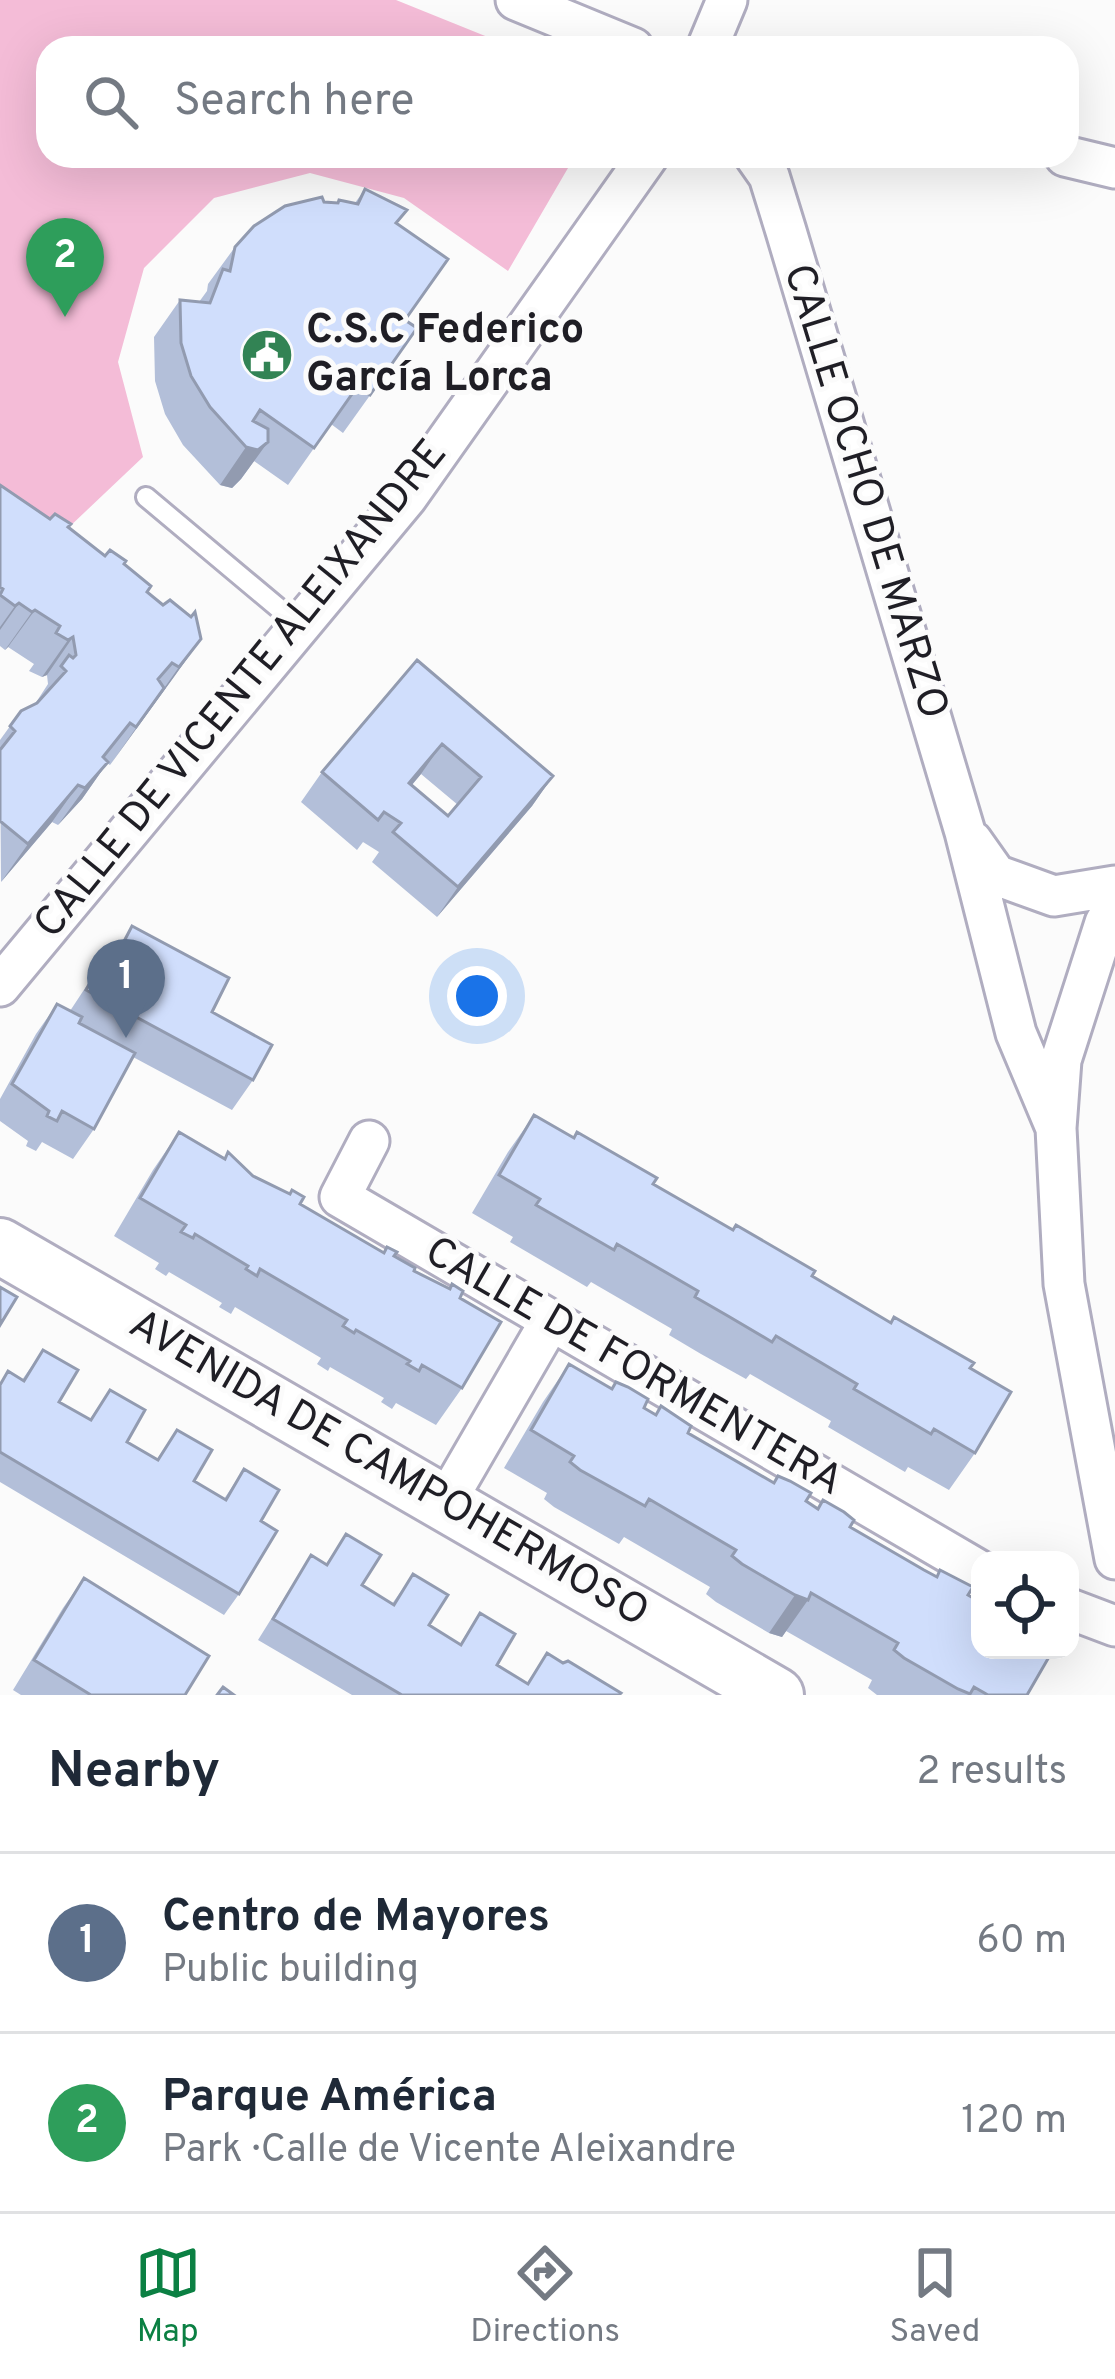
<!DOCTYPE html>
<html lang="en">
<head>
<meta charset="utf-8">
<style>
	:root { --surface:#fff; --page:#f6f6f7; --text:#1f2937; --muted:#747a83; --line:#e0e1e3; --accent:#0b8043 }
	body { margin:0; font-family:Overpass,sans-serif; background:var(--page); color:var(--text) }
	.controls { position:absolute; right:36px; bottom:36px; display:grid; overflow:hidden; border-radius:24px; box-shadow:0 12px 48px #0002 }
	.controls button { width:108px; height:108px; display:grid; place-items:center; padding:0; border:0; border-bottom:3px solid var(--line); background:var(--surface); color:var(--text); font:60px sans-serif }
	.you { position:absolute; left:477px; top:996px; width:42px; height:42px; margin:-30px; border:9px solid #fff; border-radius:50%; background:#1a73e8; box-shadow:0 0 0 18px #1a73e833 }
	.badge { display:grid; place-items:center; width:78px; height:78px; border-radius:50%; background:var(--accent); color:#fff; font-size:39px; font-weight:700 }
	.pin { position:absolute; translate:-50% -99px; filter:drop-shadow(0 3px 6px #0008) }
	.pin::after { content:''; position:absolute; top:63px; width:42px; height:36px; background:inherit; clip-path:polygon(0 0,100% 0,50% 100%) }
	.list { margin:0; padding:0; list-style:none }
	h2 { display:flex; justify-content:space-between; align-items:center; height:156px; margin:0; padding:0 48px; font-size:51px }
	h2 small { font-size:39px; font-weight:400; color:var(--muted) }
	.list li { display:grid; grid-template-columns:78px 1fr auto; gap:36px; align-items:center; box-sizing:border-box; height:180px; padding:0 48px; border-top:3px solid var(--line) }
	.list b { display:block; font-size:45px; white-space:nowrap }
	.list p { margin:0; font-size:39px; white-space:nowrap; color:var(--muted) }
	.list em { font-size:39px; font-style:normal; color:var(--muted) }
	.icon { flex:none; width:66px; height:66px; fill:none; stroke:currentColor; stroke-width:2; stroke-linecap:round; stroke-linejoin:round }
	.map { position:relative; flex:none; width:1115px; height:1695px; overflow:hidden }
	.search { position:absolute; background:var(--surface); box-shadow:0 12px 48px #0002; left:36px; right:36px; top:36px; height:132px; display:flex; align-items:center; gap:30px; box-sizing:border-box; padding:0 42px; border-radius:36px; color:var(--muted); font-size:45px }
	.sheet { height:516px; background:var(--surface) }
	nav { display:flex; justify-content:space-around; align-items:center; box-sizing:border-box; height:168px; border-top:3px solid var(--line); background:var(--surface); font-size:33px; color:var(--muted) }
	nav a { display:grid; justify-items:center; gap:6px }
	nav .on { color:var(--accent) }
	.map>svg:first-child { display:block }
	.green { fill:#f4bcd7 }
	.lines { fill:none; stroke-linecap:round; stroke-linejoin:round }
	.lane-casing { stroke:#b0adc0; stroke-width:24 }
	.street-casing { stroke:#b0adc0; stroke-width:45 }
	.secondary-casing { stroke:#b0adc0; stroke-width:60 }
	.lane { stroke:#fff; stroke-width:18 }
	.street { stroke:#fff; stroke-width:39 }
	.secondary { stroke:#fff; stroke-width:54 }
	.wall { fill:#b3bfd9; fill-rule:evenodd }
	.shaded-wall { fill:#929bb0 }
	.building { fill:#d0defc; stroke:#929bb0; stroke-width:3; fill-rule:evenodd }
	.labels { text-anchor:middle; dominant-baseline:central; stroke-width:10; stroke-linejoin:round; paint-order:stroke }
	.poi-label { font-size:42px; font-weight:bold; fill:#1f1e25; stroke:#fbfbfb; text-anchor:start }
	.street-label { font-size:42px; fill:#1f1e25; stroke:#fbfbfb }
</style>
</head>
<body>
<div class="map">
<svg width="1115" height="1695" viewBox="0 0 1115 1695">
	<rect width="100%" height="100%" fill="#fbfbfb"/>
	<path class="green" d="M0 0H396L515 48H48V156H575L508 271 404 198 310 173 214 198 144 268 118 362 143 457 47 548 0 517Z"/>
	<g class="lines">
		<g class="lane-casing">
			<path id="lane" d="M146 497 300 626"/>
		</g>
		<g class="street-casing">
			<path id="street" d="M516 0 633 48
				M707 48 727 0
				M755 156 769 176 786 231 965 832 1016 1033 1056 1128
				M1065 156 1115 168
				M972 841 996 875 1054 896 1115 886
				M1115 906 1105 923 1061 1060 1056 1128 1064 1284 1115 1559
				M0 986 407 497 648 156
				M369 1141 340 1197 980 1571
				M445 1503 551 1320
				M1070 1609 1115 1626"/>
		</g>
		<g class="secondary-casing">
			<path id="secondary" d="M0 1246 776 1695"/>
		</g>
		<use href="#lane" class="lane"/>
		<use href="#street" class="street"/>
		<use href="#secondary" class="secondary"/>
	</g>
	<path class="wall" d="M365 189 397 224 405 320 391 366 343 433 331 424 288 485 254 461 241 479 232 488 220 485 183 445 165 414 155 381 154 337 180 300 199 302 207 291 208 284 235 247 324 202 355 203Z
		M0 485 50 519 68 527 105 556 124 564 147 592 201 639 110 765 107 763 82 799 58 825 52 822 1 882 0 740 21 711 35 704 48 684 47 675 42 677 29 671 34 664 8 647 5 650 0 646Z
		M417 660 553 776 532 806 437 917 372 862 379 852 363 842 357 850 301 802 322 772ZM421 774 458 805 448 816 412 785Z
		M132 926 212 1012 253 1080 232 1110 133 1057 94 1129 73 1159 42 1142 36 1151 26 1146 28 1141 0 1121V1099L36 1034 57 1004 70 1011 99 967 104 970Z
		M534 1115 970 1368 975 1453 949 1490 908 1467 905 1472 828 1427 831 1421 750 1374 746 1379 701 1354 669 1335 672 1329 591 1282 587 1287 510 1242 513 1237 472 1213 508 1152Z
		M179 1132 383 1253 394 1256 414 1271 460 1298 462 1388 436 1425 396 1403 392 1409 381 1402 384 1398 330 1367 328 1371 317 1364 321 1358 235 1307 231 1314 219 1307 222 1303 169 1272 166 1276 155 1269 159 1263 114 1236 153 1170Z
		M43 1350 59 1402 90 1419 110 1390 127 1442 157 1459 177 1430 194 1481 224 1499 244 1469 261 1521 239 1594 224 1615 0 1482V1383L8 1371 22 1380Z
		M569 1364 968 1595 1027 1695H877L868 1688 872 1680 786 1631 782 1637 769 1633 716 1602 706 1594 710 1587 624 1537 619 1544 554 1507 544 1499 547 1493 504 1468 543 1402Z
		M346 1534 362 1585 392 1604 413 1574 429 1625 460 1644 480 1613 497 1665 527 1683 547 1653 619 1695H352L258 1640 311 1555 326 1564Z
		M84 1578 185 1695H21L13 1690 63 1608Z"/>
	<path class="shaded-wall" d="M268 442 241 479 232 488 220 485 246 447Z
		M19 603 0 630V627L15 606Z
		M35 610 8 647 5 650 32 612Z
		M73 637 47 675 42 677 68 640Z
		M201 639 174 677 110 765 179 667Z
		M442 744 421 774 388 813 409 783Z
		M108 762 82 799 58 825 85 788Z
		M553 776 532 806 437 917 458 887Z
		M78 785 52 822 1 882 28 844Z
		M795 1595 808 1600 782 1637 769 1633Z"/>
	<path class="building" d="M365 189 407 210 396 223 448 259 405 320 417 328 370 395 357 387 314 448 260 410 253 421 268 429V442L258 450 246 447 210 407 191 376 181 343 180 300 210 303 223 269 230 271 235 247 254 226 285 206 322 197 324 202 338 203 339 200 358 204Z
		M0 485 50 519 55 514 71 524 68 527 105 556 110 550 126 561 124 564 151 586 147 592 163 605 170 600 191 617 195 612 201 639 179 667 172 663 158 679 164 688 136 727 130 723 103 757 108 762 85 788 78 785 28 844 0 821V750L15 731 10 726 21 711 37 703 66 671 61 666 69 655 73 658 76 655 73 637 68 640 56 633 60 626 35 610 32 612 19 603 15 606 0 595 3 589 0 587Z
		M417 660 553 776 458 887 393 832 401 823 384 812 378 820 322 772ZM442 744 481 777 448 816 409 783Z
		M132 926 229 978 212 1012 272 1045 253 1080 86 990 99 967 113 975 124 953 119 951Z
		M57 1004 82 1017 79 1023 135 1053 94 1129 62 1111 57 1121 47 1116 49 1111 12 1084Z
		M534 1115 574 1138 577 1132 657 1178 653 1184 733 1230 736 1225 815 1271 812 1276 891 1323 894 1317 974 1363 970 1368 1011 1392 975 1453 934 1429 931 1434 854 1389 857 1384 776 1336 772 1342 728 1316 695 1297 698 1291 617 1244 614 1250 536 1205 540 1199 499 1175Z
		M179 1132 225 1159 228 1152 253 1176 290 1194 292 1190 304 1197 300 1204 384 1253 387 1247 397 1252 394 1256 415 1268 414 1271 450 1289 452 1284 463 1291 460 1298 501 1322 462 1388 422 1365 419 1371 407 1364 410 1361 356 1330 354 1333 343 1326 347 1320 260 1269 257 1276 246 1269 248 1266 195 1234 193 1238 181 1232 186 1225 140 1198Z
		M0 1287 17 1297 0 1325Z
		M43 1350 78 1370 59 1402 91 1420 110 1390 145 1410 127 1442 158 1460 177 1430 212 1450 194 1481 226 1500 244 1469 279 1490 261 1521 277 1531 239 1594 0 1452V1385L8 1371 24 1381Z
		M569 1364 612 1389 616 1382 628 1387 648 1399 644 1408 656 1415 661 1406 691 1426 688 1433 774 1483 778 1476 790 1481 811 1493 806 1501 818 1509 823 1500 844 1512 854 1520 850 1527 924 1570 937 1577 940 1570 973 1587 968 1595 980 1602V1650H1053L1027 1695H988L974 1687 970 1694 958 1689 904 1658 894 1650 898 1643 811 1593 808 1600 795 1595 742 1564 732 1556 736 1550 649 1499 645 1506 580 1470 570 1462 574 1456 531 1430Z
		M346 1534 381 1555 362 1585 394 1605 413 1574 448 1595 429 1625 461 1645 480 1613 515 1634 497 1665 528 1684 547 1653 563 1663 568 1661 621 1693 619 1695H402L273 1619 311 1555 327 1565Z
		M84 1578 209 1656 185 1695H91L34 1660Z
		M223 1687 234 1695H217Z"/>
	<defs>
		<g id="civic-disc" transform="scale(2.7)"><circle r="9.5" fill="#328354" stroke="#fbfbfb"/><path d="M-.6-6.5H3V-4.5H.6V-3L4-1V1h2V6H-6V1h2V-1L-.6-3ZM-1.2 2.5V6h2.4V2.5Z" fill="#fff"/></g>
	</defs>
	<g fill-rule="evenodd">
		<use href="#civic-disc" x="267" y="355"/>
	</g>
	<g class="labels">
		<g class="poi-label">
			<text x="306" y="331">C.S.C Federico<tspan x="306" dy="48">García Lorca</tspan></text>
		</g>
		<g class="street-label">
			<text transform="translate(864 492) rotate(73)">CALLE OCHO DE MARZO</text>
			<text transform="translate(242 690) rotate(-51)">CALLE DE VICENTE ALEIXANDRE</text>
			<text transform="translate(633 1368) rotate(30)">CALLE DE FORMENTERA</text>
			<text transform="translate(388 1470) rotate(30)">AVENIDA DE CAMPOHERMOSO</text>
		</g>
	</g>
</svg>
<div class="controls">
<button><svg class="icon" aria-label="locate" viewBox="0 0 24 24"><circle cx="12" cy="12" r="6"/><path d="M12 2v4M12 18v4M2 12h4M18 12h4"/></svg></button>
</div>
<div class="you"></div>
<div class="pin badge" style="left:126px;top:1038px;background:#5c6f8a">1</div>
<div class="pin badge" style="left:65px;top:317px;background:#2e9e5b">2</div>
<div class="search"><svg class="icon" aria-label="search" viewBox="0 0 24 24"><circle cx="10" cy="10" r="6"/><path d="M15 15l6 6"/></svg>Search here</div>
</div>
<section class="sheet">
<h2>Nearby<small>2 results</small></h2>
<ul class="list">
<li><span class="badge" style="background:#5c6f8a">1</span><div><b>Centro de Mayores</b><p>Public building</p></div><em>60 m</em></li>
<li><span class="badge" style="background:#2e9e5b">2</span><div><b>Parque América</b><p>Park · Calle de Vicente Aleixandre</p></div><em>120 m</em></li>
</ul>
</section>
<nav>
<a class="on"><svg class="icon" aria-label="map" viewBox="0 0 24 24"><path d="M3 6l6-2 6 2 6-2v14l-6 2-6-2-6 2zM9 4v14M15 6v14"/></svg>Map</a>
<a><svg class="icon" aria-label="directions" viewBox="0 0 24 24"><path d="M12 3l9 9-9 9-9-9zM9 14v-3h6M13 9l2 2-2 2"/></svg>Directions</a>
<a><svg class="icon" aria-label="saved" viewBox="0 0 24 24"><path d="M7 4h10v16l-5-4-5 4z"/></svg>Saved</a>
</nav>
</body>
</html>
